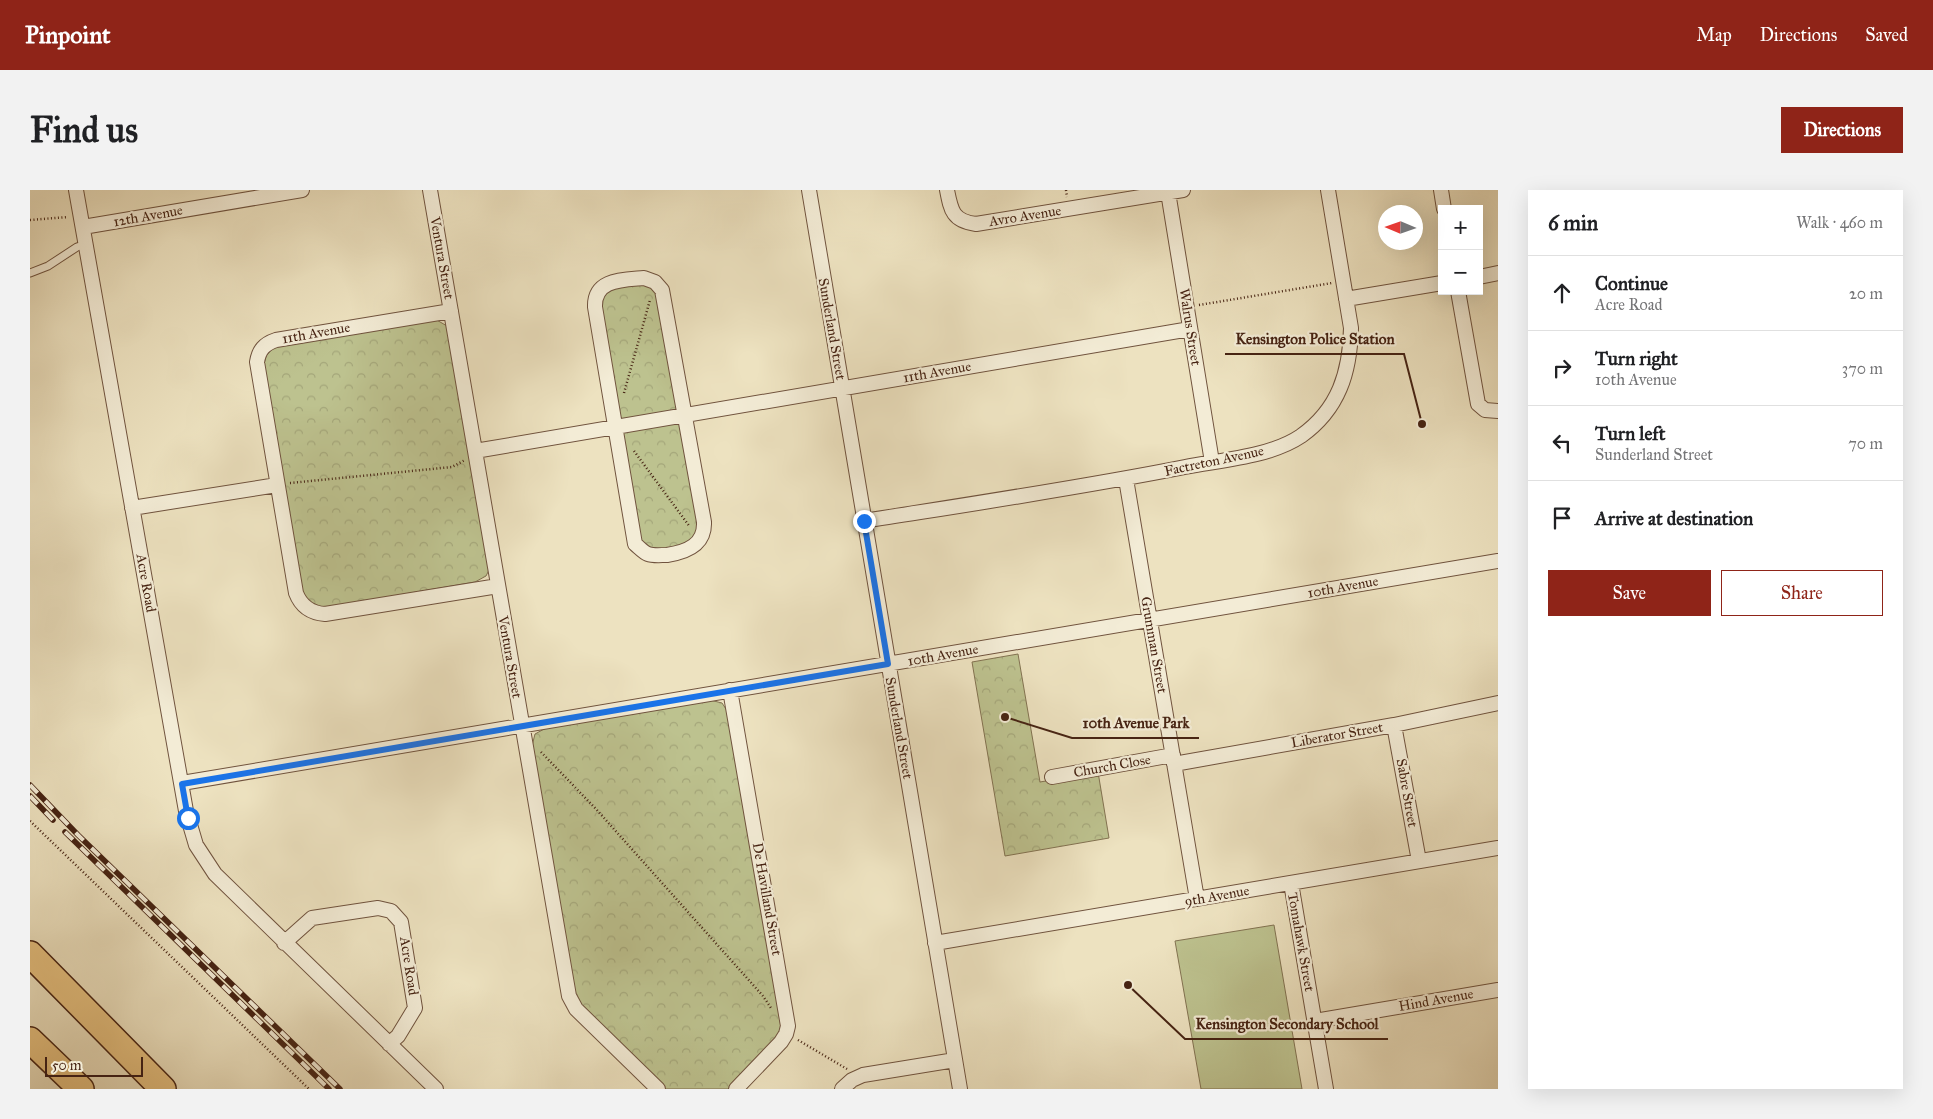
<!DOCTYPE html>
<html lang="en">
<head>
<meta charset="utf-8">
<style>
	:root { --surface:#fff; --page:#f2f2f2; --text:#202124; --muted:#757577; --line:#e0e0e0; --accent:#8f2418 }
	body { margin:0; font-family:"IM FELL Great Primer",serif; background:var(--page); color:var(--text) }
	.controls { position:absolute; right:15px; top:15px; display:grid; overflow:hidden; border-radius:0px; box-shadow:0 5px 20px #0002 }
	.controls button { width:45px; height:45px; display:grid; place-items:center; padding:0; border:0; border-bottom:1px solid var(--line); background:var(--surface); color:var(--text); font:25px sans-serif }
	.compass { position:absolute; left:1348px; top:15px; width:45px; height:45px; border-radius:50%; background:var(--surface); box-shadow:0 5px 20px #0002; rotate:272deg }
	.scale { position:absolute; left:15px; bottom:12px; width:98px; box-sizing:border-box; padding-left:5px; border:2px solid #462313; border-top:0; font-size:14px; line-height:18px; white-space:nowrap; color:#462313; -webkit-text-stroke:4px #f3ecd6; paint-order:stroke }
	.stop { position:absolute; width:15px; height:15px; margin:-11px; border:4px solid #1a73e8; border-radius:50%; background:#fff }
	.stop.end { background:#1a73e8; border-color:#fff; box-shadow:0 1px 5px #0008 }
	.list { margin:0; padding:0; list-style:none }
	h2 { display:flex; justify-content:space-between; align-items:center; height:65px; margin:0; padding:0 20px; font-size:21px }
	h2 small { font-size:16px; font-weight:400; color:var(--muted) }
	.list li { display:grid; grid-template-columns:32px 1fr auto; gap:15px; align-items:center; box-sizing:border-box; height:75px; padding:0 20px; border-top:1px solid var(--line) }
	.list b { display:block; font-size:19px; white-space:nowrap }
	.list p { margin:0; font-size:16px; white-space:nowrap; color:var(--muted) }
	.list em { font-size:16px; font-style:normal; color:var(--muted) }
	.actions { display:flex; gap:10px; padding:15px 20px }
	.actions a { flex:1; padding:11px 0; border:1px solid var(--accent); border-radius:0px; text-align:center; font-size:18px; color:var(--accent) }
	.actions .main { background:var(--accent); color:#fff }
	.icon { flex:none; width:28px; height:28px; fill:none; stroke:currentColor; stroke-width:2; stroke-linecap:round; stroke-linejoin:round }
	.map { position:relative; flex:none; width:1468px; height:899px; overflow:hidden; border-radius:0px }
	header { display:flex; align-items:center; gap:30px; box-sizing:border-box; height:70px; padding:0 25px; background:var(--accent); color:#fff }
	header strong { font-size:24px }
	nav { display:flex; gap:28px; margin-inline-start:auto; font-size:18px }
	.intro { display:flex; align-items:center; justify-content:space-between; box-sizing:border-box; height:120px; padding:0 30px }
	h1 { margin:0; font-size:35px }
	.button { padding:12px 22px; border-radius:0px; background:var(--accent); color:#fff; font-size:18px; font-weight:700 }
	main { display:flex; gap:30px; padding:0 30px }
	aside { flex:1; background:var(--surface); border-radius:0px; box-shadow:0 5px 20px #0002 }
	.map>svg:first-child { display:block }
	.green { fill:#bdc28f; stroke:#827251 }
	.forest { fill:url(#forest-crowns); stroke:#827251 }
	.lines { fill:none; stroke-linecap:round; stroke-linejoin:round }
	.lane-casing { stroke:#70533e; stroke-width:9 }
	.street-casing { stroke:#70533e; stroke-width:16 }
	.highway-casing { stroke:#462313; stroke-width:28 }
	.path { stroke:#462313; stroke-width:2.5; stroke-dasharray:1 2.5; stroke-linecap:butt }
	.lane { stroke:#f3ecd6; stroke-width:7 }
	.street { stroke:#f3ecd6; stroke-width:14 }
	.highway { stroke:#e6c180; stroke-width:25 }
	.rail-casing { stroke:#462313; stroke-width:5.5 }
	.rail { stroke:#f3ecd6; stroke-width:4; stroke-dasharray:11; stroke-linecap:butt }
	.route { stroke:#1a73e8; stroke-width:6 }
	.labels { text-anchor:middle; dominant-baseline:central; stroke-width:4.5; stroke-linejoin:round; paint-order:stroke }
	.street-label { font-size:14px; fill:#462313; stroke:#f3ecd6 }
	.leader { fill:none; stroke:#462313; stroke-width:2 }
	.callout-dot { fill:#462313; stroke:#f3ecd6; stroke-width:2 }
	.callout-label { font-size:15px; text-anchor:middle; font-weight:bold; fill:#462313; stroke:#f3ecd6; stroke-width:4.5; stroke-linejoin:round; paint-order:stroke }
</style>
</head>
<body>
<header>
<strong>Pinpoint</strong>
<nav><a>Map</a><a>Directions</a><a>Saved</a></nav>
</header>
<div class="intro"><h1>Find us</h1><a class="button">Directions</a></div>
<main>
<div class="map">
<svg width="1468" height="899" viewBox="0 0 1468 899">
	<defs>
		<pattern id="forest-crowns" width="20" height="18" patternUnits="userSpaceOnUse" patternTransform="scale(1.25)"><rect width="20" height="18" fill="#bdc28f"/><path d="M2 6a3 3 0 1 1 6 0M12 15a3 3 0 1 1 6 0" fill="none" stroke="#a4a67a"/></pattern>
	</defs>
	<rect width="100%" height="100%" fill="#ede2c0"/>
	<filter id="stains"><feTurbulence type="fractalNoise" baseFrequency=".004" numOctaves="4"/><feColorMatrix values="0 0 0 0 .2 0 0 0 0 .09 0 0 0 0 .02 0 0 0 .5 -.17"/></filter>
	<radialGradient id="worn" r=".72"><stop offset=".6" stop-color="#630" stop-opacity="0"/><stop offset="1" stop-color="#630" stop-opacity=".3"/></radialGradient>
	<path class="green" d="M1244 735 1272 899H1171L1145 751Z"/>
	<path class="forest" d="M625 92 674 339 644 364 605 354 565 117 571 97Z
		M405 129 417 136 459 380 456 386 445 392 292 418 280 414 273 403 234 174 236 166 244 157Z
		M988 464 1010 592 1068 582 1079 648 975 666 942 472Z
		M680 510 692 513 700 525 752 836 751 843 698 899H636L552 817 546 809 502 556 505 544 516 538Z"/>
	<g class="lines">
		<g class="lane-casing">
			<path id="lane" d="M0 83 18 76 47 57 56 54"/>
		</g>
		<g class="street-casing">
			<path id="street" d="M46 0 156 621 166 655 185 684 406 899
				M400 0 539 806 546 819 628 899
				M779 0 930 899
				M917 0C921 21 923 31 946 34L1153 0
				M1411 0 1414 19
				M1138 2 1182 272
				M53 37 272 0
				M1449 87 1468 83
				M614 88 625 92 632 100 674 332C675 355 657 362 637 365 631 365 623 366 618 364 613 362 609 357 605 354L565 117C564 89 592 90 614 88Z
				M1428 101 1448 214 1455 220 1468 221
				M1316 109 1412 93
				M421 121 246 150C234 154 229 160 227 172L266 403C271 416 281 423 295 424L468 396
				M445 261 1160 139
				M1096 289 1167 709
				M102 318 247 295
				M834 331C941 314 1049 298 1155 277 1191 270 1240 267 1271 246 1309 219 1320 182 1321 138L1298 0
				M700 500 758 836 756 844 751 852 706 899
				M1364 535 1389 671
				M1144 574 1364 535 1468 513
				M1022 587 1143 565
				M152 593 1468 371
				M1261 693 1296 899
				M254 753 282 728 348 718 361 721 371 732 385 818 368 846 359 854
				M905 753 1468 658
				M1285 831 1468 800
				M812 899 822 890 833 885 925 870"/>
		</g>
		<g class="highway-casing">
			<path id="highway" d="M0 764 133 899
				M0 850 51 899"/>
		</g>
		<path class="path" d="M1036 0 1037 7
			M0 30 38 27
			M1169 115 1302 93
			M594 203 620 110
			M604 261 660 337
			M260 293 422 277 435 270
			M511 562 566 619 733 806 741 818
			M0 631 279 899
			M768 850 817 879"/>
		<use href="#lane" class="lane"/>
		<use href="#street" class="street"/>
		<use href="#highway" class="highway"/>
		<g class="rail-casing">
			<path id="rail" d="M0 595 48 645 310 899
				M0 606 23 630
				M35 642 299 899"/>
		</g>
		<use href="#rail" class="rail"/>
	</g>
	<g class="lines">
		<path class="route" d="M158 628 152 594 858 474 834 331"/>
	</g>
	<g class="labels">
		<g class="street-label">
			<text transform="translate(118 26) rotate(-10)">12th Avenue</text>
			<text transform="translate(995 26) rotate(-9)">Avro Avenue</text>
			<text transform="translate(412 68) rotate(80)">Ventura Street</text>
			<text transform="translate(1160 137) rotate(81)">Walrus Street</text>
			<text transform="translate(802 139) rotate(80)">Sunderland Street</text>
			<text transform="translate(286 143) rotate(-10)">11th Avenue</text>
			<text transform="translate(907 182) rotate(-10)">11th Avenue</text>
			<text transform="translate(1184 271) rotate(-12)">Factreton Avenue</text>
			<text transform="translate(116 393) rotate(80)">Acre Road</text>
			<text transform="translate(1313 397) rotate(-10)">10th Avenue</text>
			<text transform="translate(1124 455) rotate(80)">Grumman Street</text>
			<text transform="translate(913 465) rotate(-10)">10th Avenue</text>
			<text transform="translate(480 467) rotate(80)">Ventura Street</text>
			<text transform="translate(869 538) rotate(80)">Sunderland Street</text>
			<text transform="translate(1307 545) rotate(-10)">Liberator Street</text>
			<text transform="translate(1082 576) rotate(-10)">Church Close</text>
			<text transform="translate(1377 603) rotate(80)">Sabre Street</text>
			<text transform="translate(1187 706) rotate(-10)">9th Avenue</text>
			<text transform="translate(737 709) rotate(80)">De Havilland Street</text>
			<text transform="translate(1271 752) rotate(80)">Tomahawk Street</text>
			<text transform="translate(379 776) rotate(81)">Acre Road</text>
			<text transform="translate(1406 810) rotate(-10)">Hind Avenue</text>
		</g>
	</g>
	<path class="leader" d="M1392 234L1374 164H1195M975 527L1042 548H1169M1098 795L1155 849H1358"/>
	<g class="callout-dot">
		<circle cx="1392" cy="234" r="5"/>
		<circle cx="975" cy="527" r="5"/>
		<circle cx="1098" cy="795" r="5"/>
	</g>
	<g class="callout-label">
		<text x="1285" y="154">Kensington Police Station</text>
		<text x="1106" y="538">10th Avenue Park</text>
		<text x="1257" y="839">Kensington Secondary School</text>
	</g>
	<rect width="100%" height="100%" filter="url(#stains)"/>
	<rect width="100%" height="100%" fill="url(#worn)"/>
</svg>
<div class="controls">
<button>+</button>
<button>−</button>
</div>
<svg class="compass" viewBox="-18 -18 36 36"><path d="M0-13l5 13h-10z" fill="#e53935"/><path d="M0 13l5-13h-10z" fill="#757577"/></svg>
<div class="scale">50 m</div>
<div class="stop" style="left:158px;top:628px"></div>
<div class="stop end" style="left:834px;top:331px"></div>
</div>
<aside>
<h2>6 min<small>Walk · 460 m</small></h2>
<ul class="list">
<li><svg class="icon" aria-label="ahead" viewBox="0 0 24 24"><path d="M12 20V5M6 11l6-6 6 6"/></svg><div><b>Continue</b><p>Acre Road</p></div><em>20 m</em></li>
<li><svg class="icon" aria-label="right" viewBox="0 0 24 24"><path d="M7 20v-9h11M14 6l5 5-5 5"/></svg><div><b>Turn right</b><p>10th Avenue</p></div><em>370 m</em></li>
<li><svg class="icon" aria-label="left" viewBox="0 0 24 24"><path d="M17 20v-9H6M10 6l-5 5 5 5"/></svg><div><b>Turn left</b><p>Sunderland Street</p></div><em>70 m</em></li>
<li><svg class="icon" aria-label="arrive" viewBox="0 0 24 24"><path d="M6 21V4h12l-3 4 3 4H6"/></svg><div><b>Arrive at destination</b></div></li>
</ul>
<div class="actions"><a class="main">Save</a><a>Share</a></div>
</aside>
</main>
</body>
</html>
